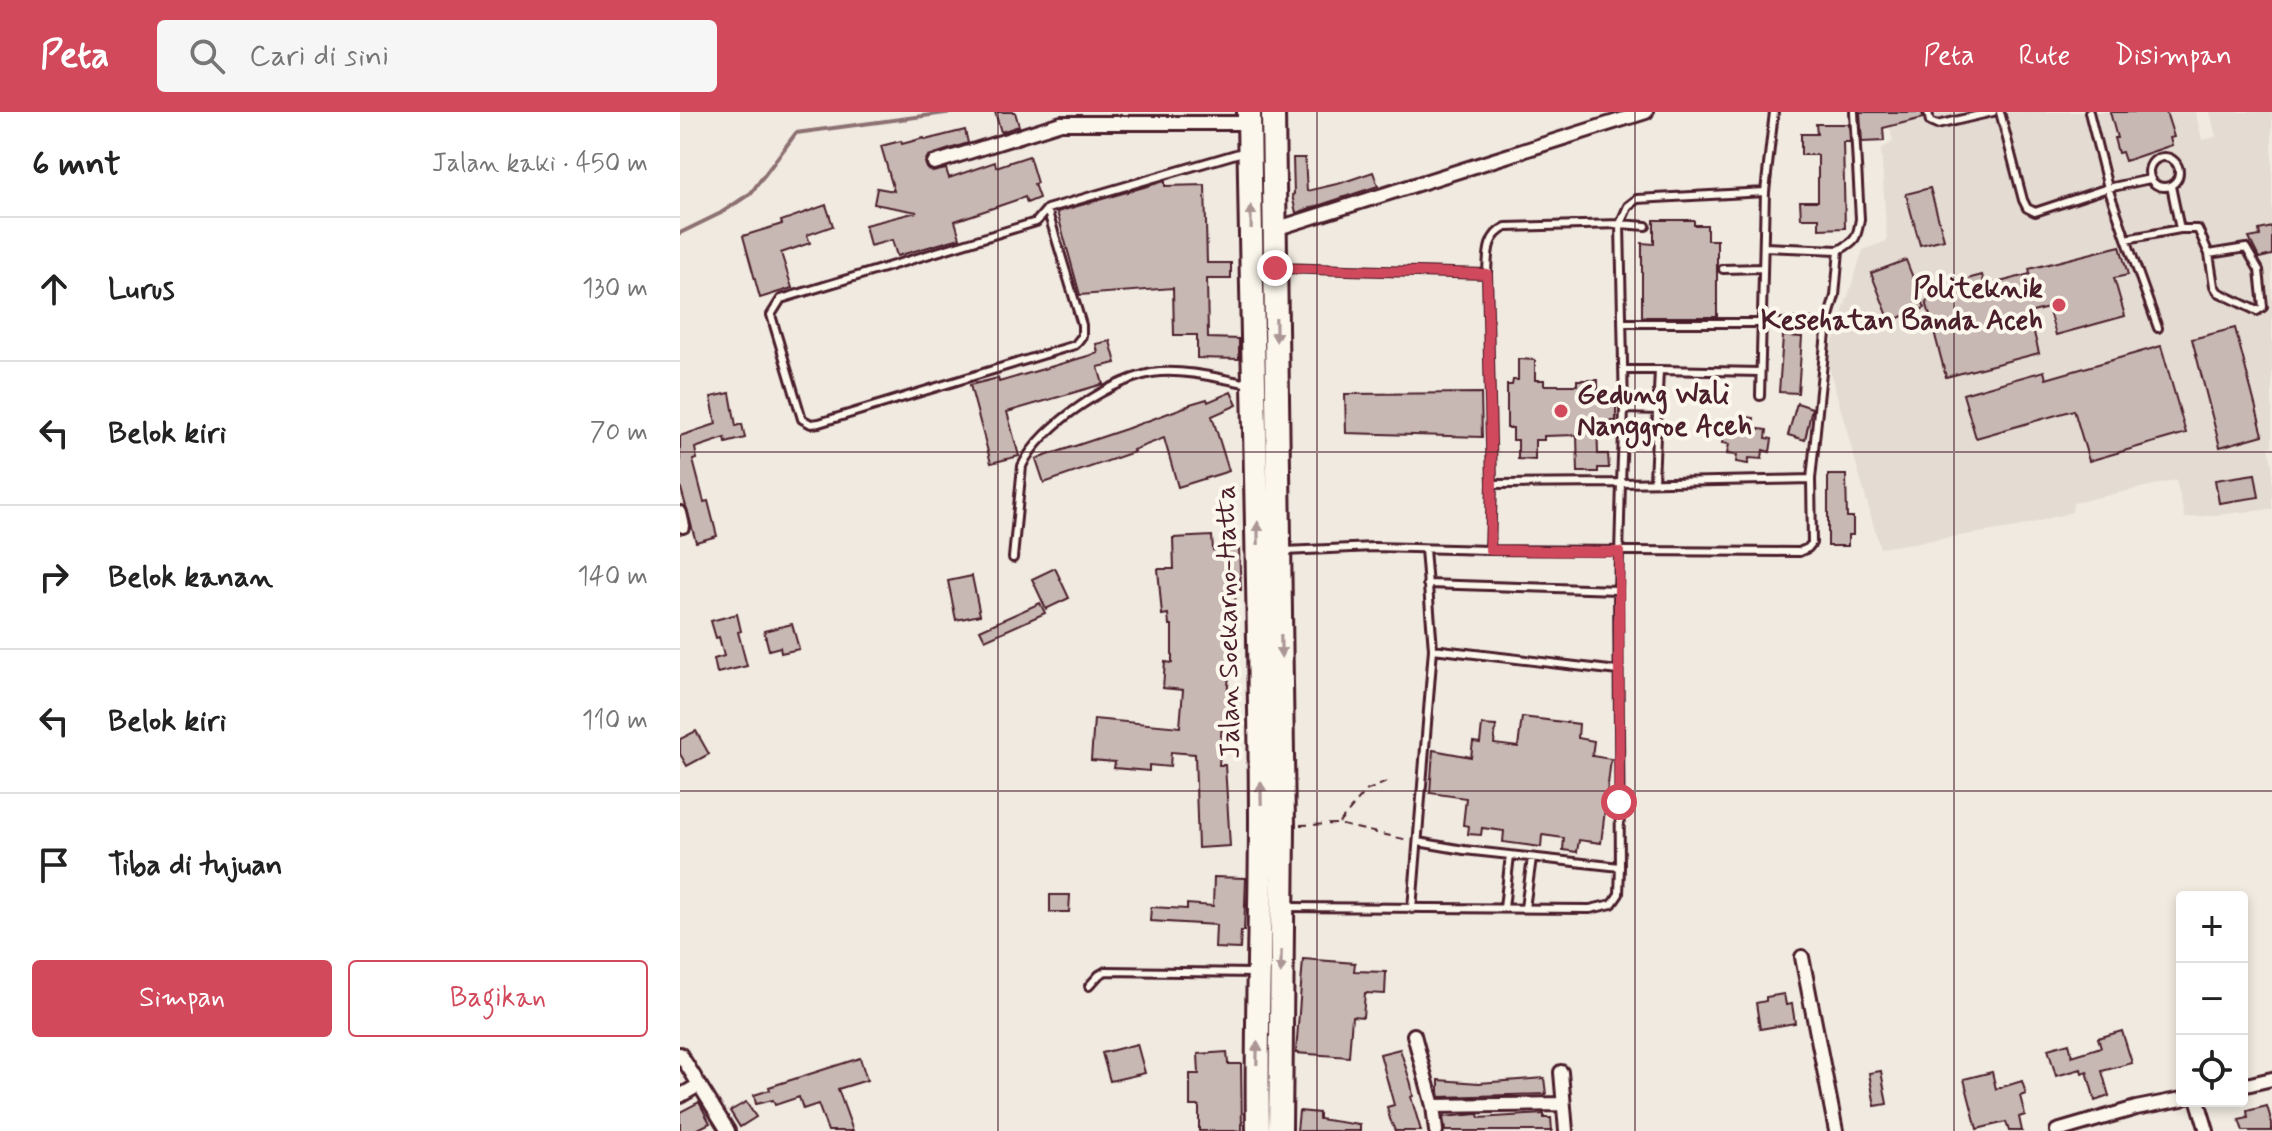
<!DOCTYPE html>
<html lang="id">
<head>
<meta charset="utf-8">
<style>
	:root { --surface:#fff; --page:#f6f6f6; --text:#222; --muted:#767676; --line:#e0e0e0; --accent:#d1495b }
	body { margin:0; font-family:Mynerve,sans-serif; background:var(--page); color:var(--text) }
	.controls { position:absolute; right:24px; bottom:24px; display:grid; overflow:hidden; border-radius:8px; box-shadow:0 4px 12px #0003 }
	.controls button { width:72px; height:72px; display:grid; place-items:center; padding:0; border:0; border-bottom:2px solid var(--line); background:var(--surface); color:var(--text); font:40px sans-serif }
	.stop { position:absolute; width:24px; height:24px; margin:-18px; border:6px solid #d1495b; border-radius:50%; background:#fff }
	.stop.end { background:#d1495b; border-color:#fff; box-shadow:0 2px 8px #0008 }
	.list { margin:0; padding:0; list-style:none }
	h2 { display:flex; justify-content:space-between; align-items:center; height:104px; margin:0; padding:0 32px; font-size:34px }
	h2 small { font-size:26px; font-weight:400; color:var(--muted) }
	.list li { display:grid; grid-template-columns:52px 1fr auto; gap:24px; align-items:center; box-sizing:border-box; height:144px; padding:0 32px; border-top:2px solid var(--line) }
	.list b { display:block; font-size:30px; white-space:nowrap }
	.list em { font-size:26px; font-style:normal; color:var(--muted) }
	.actions { display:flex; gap:16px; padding:24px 32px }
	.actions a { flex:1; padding:18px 0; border:2px solid var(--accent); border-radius:8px; text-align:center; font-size:28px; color:var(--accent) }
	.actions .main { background:var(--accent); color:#fff }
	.icon { flex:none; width:44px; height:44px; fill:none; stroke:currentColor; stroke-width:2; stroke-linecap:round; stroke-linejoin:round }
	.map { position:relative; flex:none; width:1592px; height:1019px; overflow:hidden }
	header { display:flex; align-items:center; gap:48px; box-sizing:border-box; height:112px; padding:0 40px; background:var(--accent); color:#fff }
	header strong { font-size:38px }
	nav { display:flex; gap:44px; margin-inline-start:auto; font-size:28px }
	.search { width:560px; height:72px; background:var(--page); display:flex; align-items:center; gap:20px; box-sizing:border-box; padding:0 28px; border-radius:8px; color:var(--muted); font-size:30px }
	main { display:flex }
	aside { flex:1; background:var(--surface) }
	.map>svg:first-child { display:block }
	.built { fill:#e4dbd2 }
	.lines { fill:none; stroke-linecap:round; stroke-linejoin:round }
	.stream { stroke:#8c6f72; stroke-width:4 }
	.building { fill:#c8b8b3; stroke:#4a1f2b; stroke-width:2 }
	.lane-casing { stroke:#4a1f2b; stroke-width:12 }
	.street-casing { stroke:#4a1f2b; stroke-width:18 }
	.highway-casing { stroke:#4a1f2b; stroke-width:28 }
	.path { stroke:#4a1f2b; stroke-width:2; stroke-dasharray:8 6; stroke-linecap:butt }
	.lane { stroke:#fbf7ec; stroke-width:6 }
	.street { stroke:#fbf7ec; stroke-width:12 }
	.highway { stroke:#fbf7ec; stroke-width:22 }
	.oneway { fill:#ab9695 }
	.route { stroke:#d1495b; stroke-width:10 }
	.grid { fill:none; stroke:#4a1f2b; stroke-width:2; stroke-opacity:0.55 }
	.poi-dot { fill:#d1495b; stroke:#fbf7ec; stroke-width:3 }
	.labels { text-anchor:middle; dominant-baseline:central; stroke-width:8; stroke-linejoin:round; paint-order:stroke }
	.poi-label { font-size:28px; font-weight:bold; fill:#4a1f2b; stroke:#fbf7ec; text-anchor:end }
	.street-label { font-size:28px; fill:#4a1f2b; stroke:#fbf7ec }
</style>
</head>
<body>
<header>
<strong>Peta</strong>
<div class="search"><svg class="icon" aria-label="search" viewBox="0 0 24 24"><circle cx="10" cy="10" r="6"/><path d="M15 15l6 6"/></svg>Cari di sini</div>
<nav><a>Peta</a><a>Rute</a><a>Disimpan</a></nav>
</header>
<main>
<aside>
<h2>6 mnt<small>Jalan kaki · 450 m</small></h2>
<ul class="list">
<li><svg class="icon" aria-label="ahead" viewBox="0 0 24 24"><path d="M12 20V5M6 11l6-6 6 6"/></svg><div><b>Lurus</b></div><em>130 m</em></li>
<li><svg class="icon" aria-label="left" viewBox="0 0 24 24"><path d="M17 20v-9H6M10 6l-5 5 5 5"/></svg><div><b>Belok kiri</b></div><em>70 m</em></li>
<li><svg class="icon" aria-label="right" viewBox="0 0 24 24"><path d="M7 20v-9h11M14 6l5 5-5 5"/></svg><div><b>Belok kanan</b></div><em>140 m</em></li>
<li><svg class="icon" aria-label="left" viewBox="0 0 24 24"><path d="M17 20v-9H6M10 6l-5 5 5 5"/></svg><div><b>Belok kiri</b></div><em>110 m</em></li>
<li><svg class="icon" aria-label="arrive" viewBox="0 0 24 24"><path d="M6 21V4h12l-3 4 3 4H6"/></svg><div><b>Tiba di tujuan</b></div></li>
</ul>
<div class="actions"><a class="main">Simpan</a><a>Bagikan</a></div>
</aside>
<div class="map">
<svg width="1592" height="1019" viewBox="0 0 1592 1019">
	<rect width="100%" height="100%" fill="#f0eae0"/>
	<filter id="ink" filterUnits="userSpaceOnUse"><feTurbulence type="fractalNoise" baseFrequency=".0125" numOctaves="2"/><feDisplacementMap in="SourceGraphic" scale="16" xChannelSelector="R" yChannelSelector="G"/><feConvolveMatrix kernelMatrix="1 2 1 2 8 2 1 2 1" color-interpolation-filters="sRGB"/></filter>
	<g filter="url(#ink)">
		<path class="built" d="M1207 0H1515L1522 28 1536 25 1530 0H1592V334L1589 335 1592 353V397L1505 406 1496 368 1393 391 1392 400 1337 415 1200 436 1147 248 1183 138 1207 129 1201 37 1213 30Z"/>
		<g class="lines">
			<path class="stream" d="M0 121 41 101 71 81 116 21 273 0"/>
		</g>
		<path class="building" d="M315 0H335L339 14 321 20Z
			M1180 0H1242L1243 6 1203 16 1204 29 1182 30Z
			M1430 0H1486L1494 25 1490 26 1492 33 1445 49 1442 40 1438 41 1434 26H1437Z
			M1136 12H1169L1170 30H1163L1165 116 1139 117V106H1121L1120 89H1138V43H1121V22H1137Z
			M285 18 288 31 248 44 245 50 247 57 253 60 266 57 269 66 315 50 316 55 349 44 357 71 354 72 359 86 347 91 345 85 275 109 280 126 217 144 212 128 190 134 185 113 237 100 194 92 197 76 214 79 201 34 221 29 222 32 244 26 245 28Z
			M613 46H625L627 79 661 71 693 60 698 74 616 101 612 83 614 82Z
			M485 69V74L525 73 527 151H551V167H527L528 226 559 227V247L517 246V223H494L493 176 400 183 377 100Z
			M1250 76 1264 127 1240 133 1226 82Z
			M146 93 153 114 127 123 130 131 101 141 112 176 80 186 63 124 102 112 101 109Z
			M974 108H1014V113H1027V128H1037V205H962V131L974 132Z
			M1592 115V143L1579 146 1569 126 1580 124 1579 118Z
			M1440 134 1448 163 1434 166 1445 204 1376 223 1368 196 1349 201 1359 241 1266 265 1246 189 1283 179 1280 169 1302 163 1305 174 1350 162 1349 157Z
			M1226 148 1245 196 1210 209 1191 161Z
			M1555 216 1583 323 1540 335 1512 227Z
			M1103 224 1122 225 1118 281 1099 280Z
			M430 229 436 251 418 255 423 272 327 300 339 344 311 351 290 273 318 266 319 270 418 241 416 232Z
			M1481 234 1506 321 1409 349 1394 298 1296 326 1283 282 1364 259 1366 267Z
			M838 247 855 248V268H864V273H897V268H918V288H936V309H917L918 342H928L929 356H918V360H898L897 323 864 324V328H855V348L838 347V328H833V316H827V273H832L833 268H838Z
			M551 280 557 293 532 304 549 359 498 375 484 326 453 338 454 340 364 371 356 347 446 317 510 293V292L527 287 528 290Z
			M50 281 56 314 62 312 65 326 46 331 45 326 15 336 17 347 13 348 24 390 28 389 37 424 16 430 0 373V324L36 312 31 285Z
			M801 281 802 325 666 321 665 282Z
			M1117 291 1132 296 1125 328 1108 323Z
			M1061 304 1074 306 1072 316 1087 318 1086 326 1092 327 1090 340 1083 338 1082 347 1069 346 1068 352 1056 350 1057 343 1047 342 1049 332 1042 331 1044 318 1051 319 1052 312 1060 314Z
			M1575 362 1579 385 1539 391 1535 368Z
			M1148 363H1166L1167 405H1173V423H1168V434H1148Z
			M532 424 533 438 559 437 561 478H556L552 528H557V549H550L545 612 542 611 539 653H545L550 734 518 736 515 642 491 640 490 655 469 653V659L434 656 435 650 411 648 414 607 500 615 503 578 483 576 485 550 492 551V513H489L488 502 482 503 478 457H494L493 426Z
			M375 456 389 486 366 497 352 467Z
			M292 464 300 503 276 508 268 469Z
			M360 491 365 501 305 528 300 518Z
			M57 502 61 519 58 520 67 554 37 561 34 547 44 544 39 525 36 526 31 509Z
			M112 512 119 537 101 541 100 535 89 538 84 519Z
			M842 605 899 612 898 626 914 629 912 644 931 647 921 731 899 728 897 740 883 738 884 726 862 723 861 735 823 730 824 719 802 716 801 723 788 722 789 714 783 713 786 686 750 681 753 638 791 645 793 630 800 631 802 613 816 614 814 632 838 635Z
			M16 619 29 642 7 654 0 642V627Z
			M534 765 566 766 564 819H561L560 837 535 836 536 813 470 809 471 795 507 797V792L533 794Z
			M370 783H390L389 800H370Z
			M623 847 675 851 674 859 706 860 705 882 685 881 683 905 672 904 669 945 616 941Z
			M1104 882 1106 893 1112 892 1115 911 1080 917 1076 891 1086 889V885Z
			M1442 919 1452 951 1422 959 1429 984 1415 989 1407 959 1402 961 1401 957 1376 964 1368 937 1389 931 1392 944 1421 935 1418 926Z
			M457 932 465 961 430 969 422 941Z
			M720 937 731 972 733 984 731 985 741 1019H715L710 1007 707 995 714 993 700 942Z
			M547 940 548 952H561L562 1019H519V994H510V962H519L518 942Z
			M180 946 187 968 158 977 173 1019H148L138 992 123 997 119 985 95 993 93 988 76 992 74 983 90 978 89 975Z
			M1201 959 1207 992 1195 994 1189 961Z
			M1312 960 1316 977 1342 969 1346 982 1340 984 1345 1003 1339 1005 1342 1019H1329L1326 1010 1297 1017 1284 967Z
			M864 966 866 982 760 985 759 980V968L799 971Z
			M19 990 30 1011 14 1019H0V1000Z
			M66 990 76 1005 60 1015 50 999Z
			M1587 994 1592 1011V1019H1563L1559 1008 1568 1006 1567 999Z
			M619 999 639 1001V1007L680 1013V1019H617Z
			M798 1002 799 1006 864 1002V1006H871L872 1019H765L763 1005Z"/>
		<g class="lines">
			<g class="lane-casing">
				<path id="lane" d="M1248 0 1250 10 1257 13 1313 0
					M1320 0 1343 88 1347 96 1355 100 1428 76 1470 67
					M1409 0 1428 76 1478 216
					M1469 60a15 15 0 1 1 30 0a15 15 0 1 1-30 0Z
					M1491 74 1500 117H1518L1529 142 1534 174 1538 180 1577 199 1583 195 1579 158 1566 136 1529 142
					M367 97 402 213V224L395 233 139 311 131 312 122 307 91 203 101 187 356 110 367 97 566 39
					M966 114 940 112 948 94 957 87 1085 80
					M1446 127 1500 117
					M1084 135 1159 138 1155 184 1147 211
					M1159 138C1176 129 1177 126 1180 107L1174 0
					M598 156 807 162
					M1043 157 1083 156
					M943 258H979L974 369
					M979 258 1080 260
					M1080 284 1085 80 1094 0
					M944 297 979 298
					M810 438 1119 440 1128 436 1132 431 1131 367 1147 211H942
					M604 439 694 435 810 438 812 372 807 162C808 143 806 124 826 115L940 112 944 297 941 371 812 372
					M333 446 342 354C360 314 436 263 480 260 509 258 541 267 571 272
					M747 472 938 478
					M753 537 938 559
					M738 730 784 738 940 755
					M606 795 910 797 932 792 939 782 940 755 938 478 941 371 1131 367
					M824 796 830 743
					M845 796 852 746
					M732 797 753 537 745 437
					M409 874 419 863 426 859 575 861"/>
			</g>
			<g class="street-casing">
				<path id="street" d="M254 51 381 11H569
					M595 117 966 0
					M0 401 3 414
					M1122 845 1156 1019
					M734 923 753 994 756 1019
					M0 942 48 1019
					M881 960 886 1019
					M1562 974 1592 967
					M0 984 19 973
					M1518 989 1527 1019
					M753 994 883 992
					M1377 1019 1456 996 1502 987"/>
			</g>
			<g class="highway-casing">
				<path id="highway" d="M569 0C572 235 580 469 581 704 581 809 576 914 578 1019
					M593 0 603 714 600 1019"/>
			</g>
			<path class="path" d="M659 711 686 679 709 669
				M620 713 658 712 728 728"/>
			<use href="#lane" class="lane"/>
			<use href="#street" class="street"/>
			<use href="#highway" class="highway"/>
		</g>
		<defs><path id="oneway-solid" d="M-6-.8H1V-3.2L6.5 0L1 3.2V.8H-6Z" transform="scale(2)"/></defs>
		<g class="oneway">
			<use href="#oneway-solid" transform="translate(571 105) rotate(-91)"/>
			<use href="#oneway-solid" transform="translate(596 218) rotate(89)"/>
			<use href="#oneway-solid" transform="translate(578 421) rotate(-91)"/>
			<use href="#oneway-solid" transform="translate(601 534) rotate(89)"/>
			<use href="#oneway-solid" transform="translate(581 681) rotate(-91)"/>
			<use href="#oneway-solid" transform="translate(601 850) rotate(91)"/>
			<use href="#oneway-solid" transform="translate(577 941) rotate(-89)"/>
		</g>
	</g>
	<g class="lines" filter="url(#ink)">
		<path class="route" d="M595 156 807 162 812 372 810 438 939 440V690"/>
	</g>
	<path class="grid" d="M318 0V1019M637 0V1019M955 0V1019M1274 0V1019M0 340H1592M0 679H1592"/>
	<g class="poi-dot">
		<circle cx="1379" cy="193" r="8"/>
		<circle cx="881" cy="299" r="8"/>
	</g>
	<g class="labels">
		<g class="poi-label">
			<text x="1363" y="177">Politeknik<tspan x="1363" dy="32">Kesehatan Banda Aceh</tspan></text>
			<text x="897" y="283" text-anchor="start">Gedung Wali<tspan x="897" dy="32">Nanggroe Aceh</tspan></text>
		</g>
		<g class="street-label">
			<text transform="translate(549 510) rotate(-91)">Jalan Soekarno-Hatta</text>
		</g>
	</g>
</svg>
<div class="controls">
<button>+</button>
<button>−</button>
<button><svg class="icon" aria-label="locate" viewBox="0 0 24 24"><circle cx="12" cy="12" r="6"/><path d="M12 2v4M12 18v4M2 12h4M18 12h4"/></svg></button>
</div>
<div class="stop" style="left:939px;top:690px"></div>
<div class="stop end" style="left:595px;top:156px"></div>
</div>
</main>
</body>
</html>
